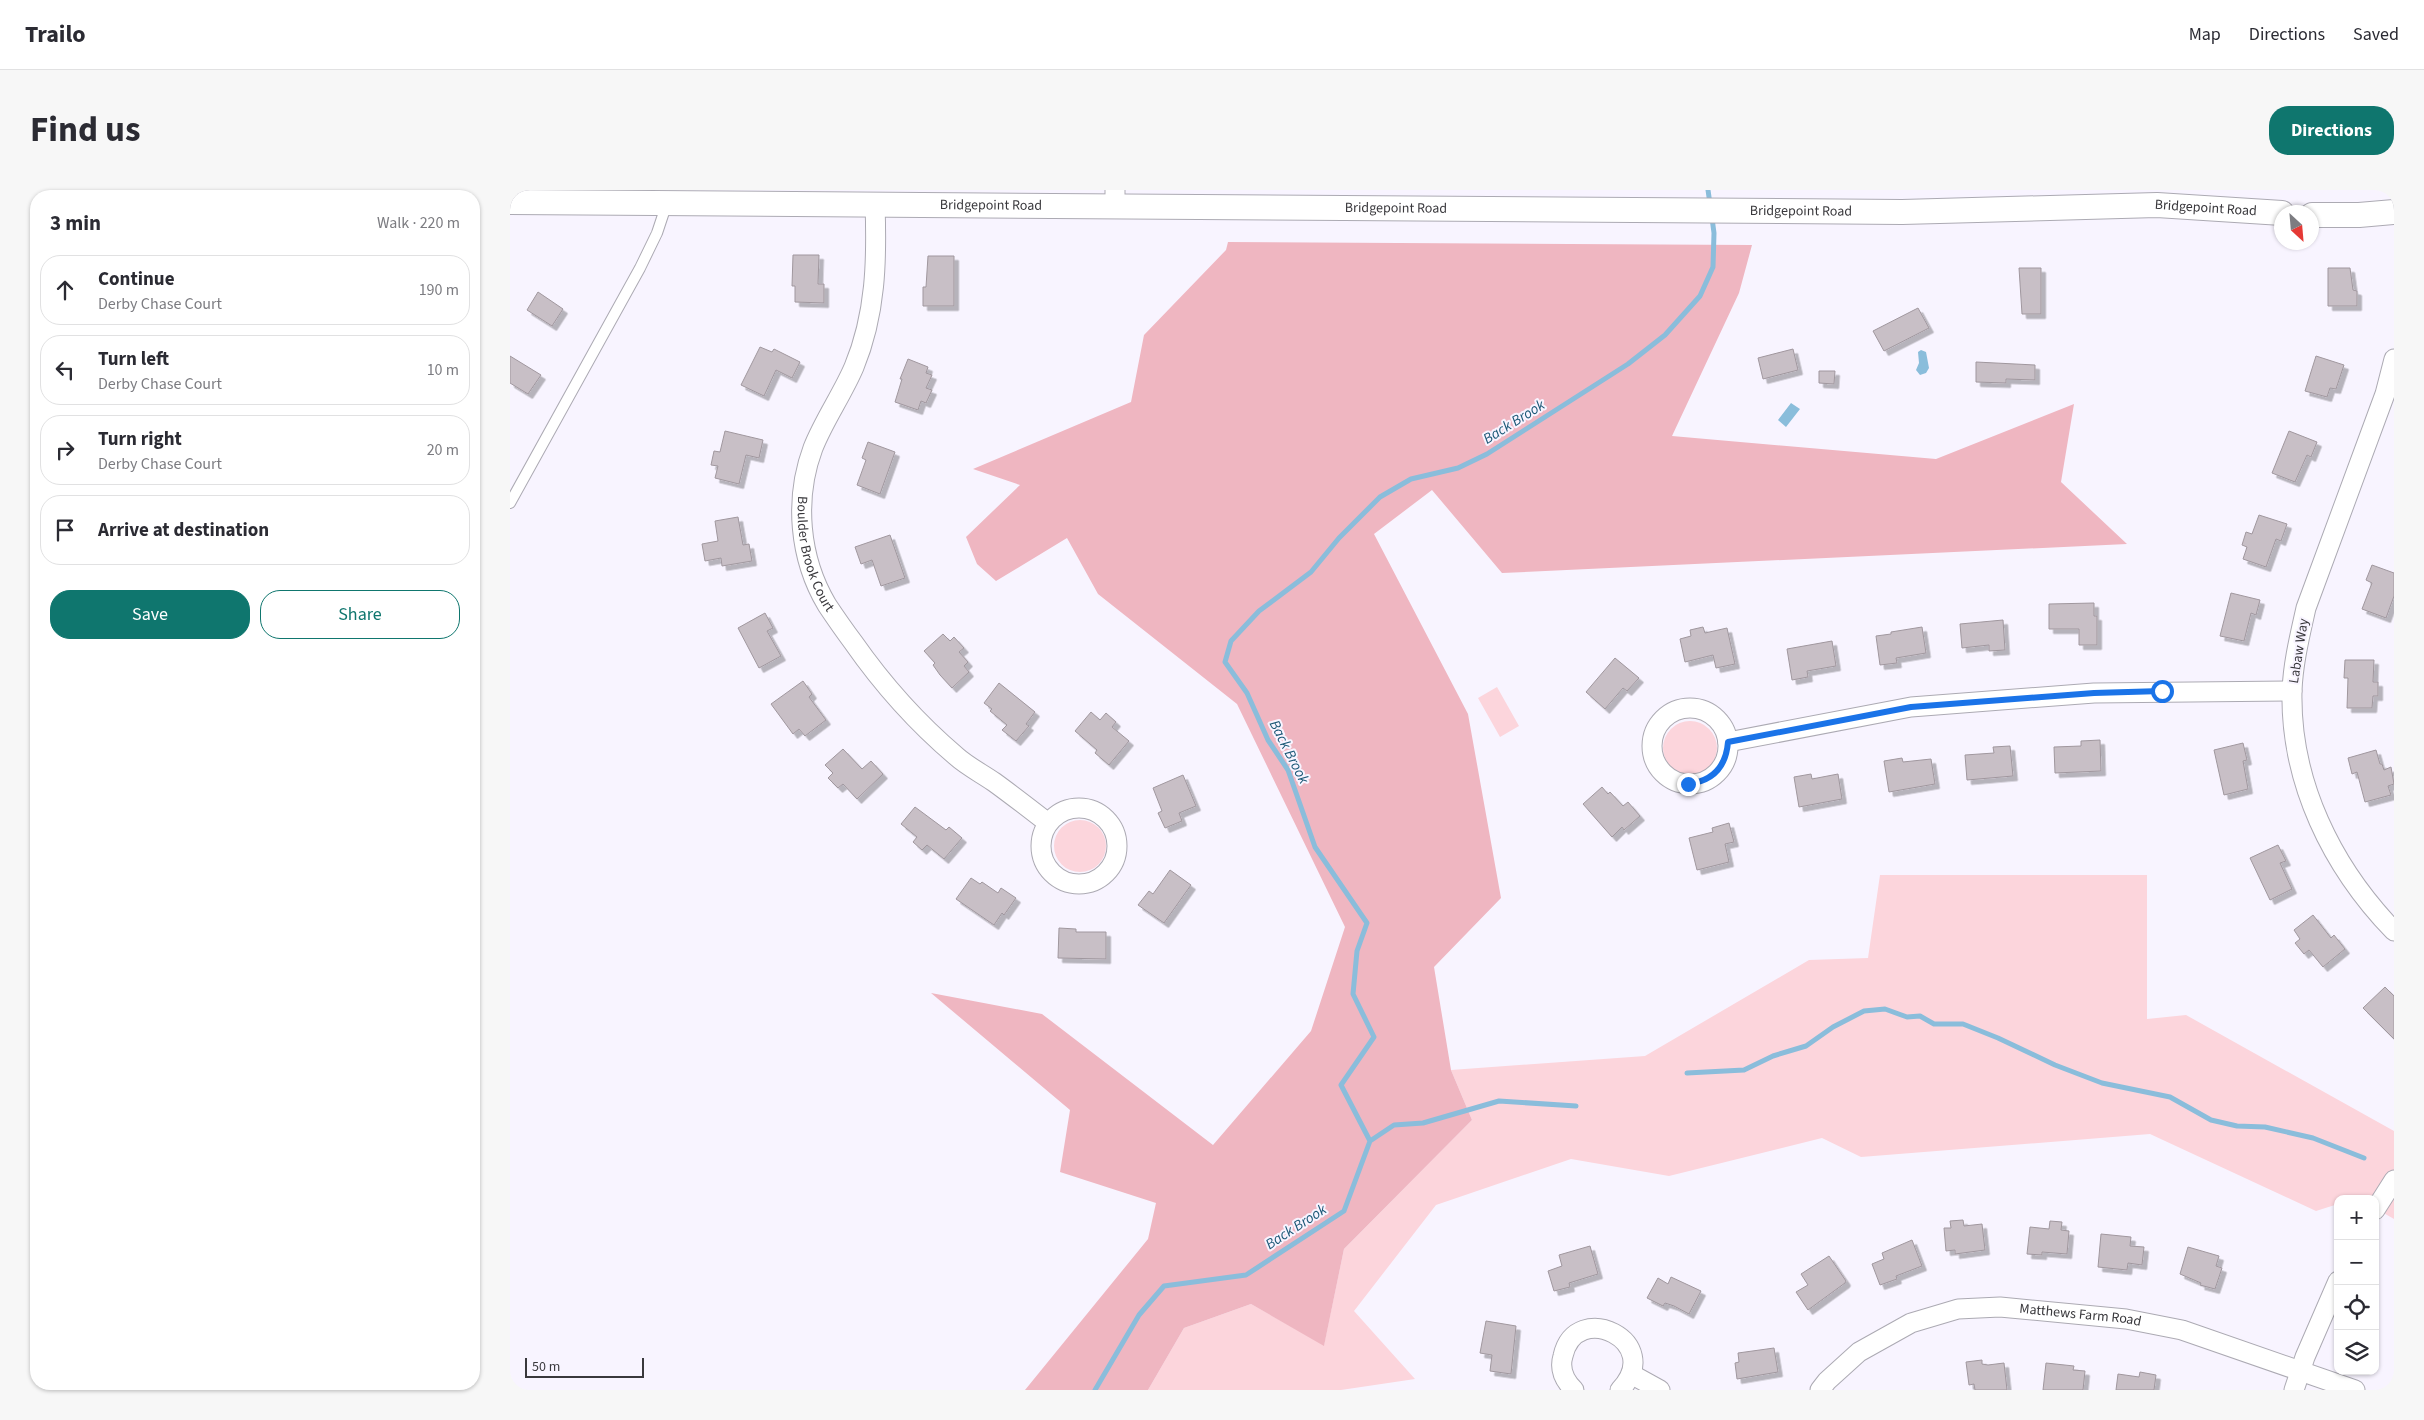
<!DOCTYPE html>
<html lang="en">
<head>
<meta charset="utf-8">
<style>
	:root { --surface:#fff; --page:#f7f7f7; --text:#2b2b33; --muted:#7c7c81; --line:#e1e1e2; --accent:#0f766e }
	body { margin:0; font-family:"Source Sans 3",sans-serif; background:var(--page); color:var(--text) }
	.controls { position:absolute; right:15px; bottom:15px; display:grid; overflow:hidden; border-radius:10px; box-shadow:0 1px 4px #0004 }
	.controls button { width:45px; height:45px; display:grid; place-items:center; padding:0; border:0; border-bottom:1px solid var(--line); background:var(--surface); color:var(--text); font:25px sans-serif }
	.compass { position:absolute; left:1764px; top:15px; width:45px; height:45px; border-radius:50%; background:var(--surface); box-shadow:0 1px 4px #0004; rotate:154deg }
	.scale { position:absolute; left:15px; bottom:12px; width:119px; box-sizing:border-box; padding-left:5px; border:2px solid #39383c; border-top:0; font-size:14px; line-height:18px; white-space:nowrap; color:#39383c; -webkit-text-stroke:4px #f8f4ff; paint-order:stroke }
	.stop { position:absolute; width:15px; height:15px; margin:-11px; border:4px solid #1a73e8; border-radius:50%; background:#fff }
	.stop.end { background:#1a73e8; border-color:#fff; box-shadow:0 1px 5px #0008 }
	.list { margin:0; padding:0; list-style:none }
	h2 { display:flex; justify-content:space-between; align-items:center; height:65px; margin:0; padding:0 20px; font-size:21px }
	h2 small { font-size:16px; font-weight:400; color:var(--muted) }
	.list li { display:grid; grid-template-columns:32px 1fr auto; gap:15px; align-items:center; box-sizing:border-box; height:70px; margin:0 10px 10px; padding:0 10px; border:1px solid var(--line); border-radius:20px }
	.list b { display:block; font-size:19px; white-space:nowrap }
	.list p { margin:0; font-size:16px; white-space:nowrap; color:var(--muted) }
	.list em { font-size:16px; font-style:normal; color:var(--muted) }
	.actions { display:flex; gap:10px; padding:15px 20px }
	.actions a { flex:1; padding:11px 0; border:1px solid var(--accent); border-radius:20px; text-align:center; font-size:18px; color:var(--accent) }
	.actions .main { background:var(--accent); color:#fff }
	.icon { flex:none; width:28px; height:28px; fill:none; stroke:currentColor; stroke-width:2; stroke-linecap:round; stroke-linejoin:round }
	.map { position:relative; flex:none; width:1884px; height:1200px; overflow:hidden; border-radius:20px }
	header { display:flex; align-items:center; gap:30px; box-sizing:border-box; height:70px; padding:0 25px; background:var(--surface); border-bottom:1px solid var(--line) }
	header strong { font-size:24px }
	nav { display:flex; gap:28px; margin-inline-start:auto; font-size:18px }
	.intro { display:flex; align-items:center; justify-content:space-between; box-sizing:border-box; height:120px; padding:0 30px }
	h1 { margin:0; font-size:35px }
	.button { padding:12px 22px; border-radius:20px; background:var(--accent); color:#fff; font-size:18px; font-weight:700 }
	main { display:flex; gap:30px; padding:0 30px }
	aside { flex:1; background:var(--surface); border-radius:20px; box-shadow:0 1px 4px #0004 }
	.map>svg:first-child { display:block }
	.green { fill:#fcd5dc }
	.forest { fill:#efb6c1 }
	.water { fill:#8abddb }
	.lines { fill:none; stroke-linecap:round; stroke-linejoin:round }
	.stream { stroke:#8abddb; stroke-width:5 }
	.building { fill:#c8bfc6; stroke:#a0979e; filter:url(#shadow) }
	.service-casing { stroke:#acaab3; stroke-width:12 }
	.minor-casing { stroke:#acaab3; stroke-width:21 }
	.tertiary-casing { stroke:#acaab3; stroke-width:26 }
	.service { stroke:#fff; stroke-width:10 }
	.minor { stroke:#fff; stroke-width:19 }
	.tertiary { stroke:#fff; stroke-width:24 }
	.route { stroke:#1a73e8; stroke-width:6 }
	.labels { text-anchor:middle; dominant-baseline:central; stroke-width:4; stroke-linejoin:round; paint-order:stroke }
	.street-label { font-size:14px; fill:#39383c; stroke:#f8f4ff }
	.water-label { font-size:15px; font-style:italic; fill:#1a5776; stroke:#f8f4ff }
</style>
</head>
<body>
<header>
<strong>Trailo</strong>
<nav><a>Map</a><a>Directions</a><a>Saved</a></nav>
</header>
<div class="intro"><h1>Find us</h1><a class="button">Directions</a></div>
<main>
<aside>
<h2>3 min<small>Walk · 220 m</small></h2>
<ul class="list">
<li><svg class="icon" aria-label="ahead" viewBox="0 0 24 24"><path d="M12 20V5M6 11l6-6 6 6"/></svg><div><b>Continue</b><p>Derby Chase Court</p></div><em>190 m</em></li>
<li><svg class="icon" aria-label="left" viewBox="0 0 24 24"><path d="M17 20v-9H6M10 6l-5 5 5 5"/></svg><div><b>Turn left</b><p>Derby Chase Court</p></div><em>10 m</em></li>
<li><svg class="icon" aria-label="right" viewBox="0 0 24 24"><path d="M7 20v-9h11M14 6l5 5-5 5"/></svg><div><b>Turn right</b><p>Derby Chase Court</p></div><em>20 m</em></li>
<li><svg class="icon" aria-label="arrive" viewBox="0 0 24 24"><path d="M6 21V4h12l-3 4 3 4H6"/></svg><div><b>Arrive at destination</b></div></li>
</ul>
<div class="actions"><a class="main">Save</a><a>Share</a></div>
</aside>
<div class="map">
<svg width="1884" height="1200" viewBox="0 0 1884 1200">
	<defs>
		<filter id="shadow"><feDropShadow dx="4.5" dy="4.5" stdDeviation="0" flood-color="#0004"/></filter>
	</defs>
	<rect width="100%" height="100%" fill="#f8f4ff"/>
	<path class="green" d="M987 497 1009 536 990 547 968 508Z
		M1153 558a27 27 0 1 1 54 0a27 27 0 1 1-54 0Z
		M544 656a26 26 0 1 1 52 0a26 26 0 1 1-52 0Z
		M1370 685H1637V829L1676 825 1884 941V1029L1865 1018V1009H1828V1014L1806 1021 1640 944 1351 967 1312 948 1159 986 1061 969 926 1015 844 1121 905 1189 831 1200H638L674 1138 741 1114 814 1155 834 1059 962 930 941 880 1135 866 1299 770 1358 768Z"/>
	<path class="forest" d="M718 52 1242 55 1229 103 1162 246 1426 269 1564 214 1551 292 1617 354 992 383 922 300 864 344 958 524 991 708 924 777 941 880 962 930 834 1059 814 1156 741 1114 674 1138 638 1200H515L638 1049 646 1013 550 982 560 920 421 803 532 824 703 955 801 841 835 737 727 514 588 404 557 348 486 391 467 374 456 347 510 295 463 279 621 212 634 145 716 60Z"/>
	<path class="water" d="M1411 160 1416 162 1419 178 1416 183 1410 185 1406 180 1409 173 1408 162Z
		M1281 213 1290 219 1276 237 1268 230Z"/>
	<g class="lines">
		<path class="stream" d="M1198 0 1200 14
			M1177 883 1234 880 1263 866 1296 856 1323 837 1354 821 1375 819 1397 827 1410 826 1424 834H1453L1488 848 1545 875 1592 893 1660 907 1701 930 1727 936 1755 937 1803 948 1854 968
			M860 951 884 935 913 933 989 911 1066 916
			M585 1200 629 1125 654 1096 736 1085 834 1021 860 951 831 895 864 847 843 804 847 761 857 733 805 657 778 580 758 550 737 503 715 472 721 451 749 421 801 382 829 348 870 307 901 289 948 278 977 264 1118 174 1155 145 1190 106 1203 77 1204 43 1202 28"/>
	</g>
	<path class="building" d="M283 65H309L308 94H314V113L285 112V96H282Z
		M418 66H444V116H413V97H416Z
		M1509 78H1531V124H1512Z
		M1818 78H1840L1843 100 1847 101V116H1818Z
		M28 102 53 119 42 136 17 120Z
		M1408 118 1419 138 1374 161 1363 141Z
		M250 157 262 162 264 159 290 172 282 188 266 180 254 206 231 195Z
		M1283 159 1288 180 1253 189 1248 168Z
		M0 166 31 185 18 204 0 193Z
		M1806 166 1834 175 1826 199 1820 198 1817 207 1795 201Z
		M398 169 418 177 416 183 422 185 416 198 422 200 416 213 411 211 408 220 385 212 392 189H390Z
		M1466 172 1525 175V190L1496 189V193L1466 192Z
		M1309 181H1325L1324 194 1309 193Z
		M215 241 253 250 249 268 236 265 229 294 205 288 208 276 201 275 204 261 210 262Z
		M1779 241 1807 252 1801 267 1797 265 1785 292 1762 283Z
		M358 252 385 262 370 304 347 295 356 270 352 268Z
		M1749 325 1777 334 1771 351 1766 349 1756 377 1733 369 1737 357 1732 355 1736 342 1742 344Z
		M228 327 233 355 239 354 242 371 212 376 211 368 195 371 192 354 208 351 205 331Z
		M380 345 395 388 371 396 362 370 351 374 345 357Z
		M1862 375 1884 383V406L1876 428 1852 419 1862 393 1856 390Z
		M1721 403 1750 410 1746 425 1741 423 1734 451 1710 446Z
		M1584 413V426H1587V455H1569V439H1539V414Z
		M255 423 263 438 257 441 271 466 249 478 228 438Z
		M1493 430 1495 460 1479 461V455L1452 458 1450 434Z
		M1193 437 1195 443 1217 438 1225 474 1206 478 1203 465 1175 472 1170 449 1181 446 1180 440Z
		M1412 437 1416 463 1386 468 1387 473 1370 475 1366 446 1381 444V442Z
		M433 444 440 451 444 447 454 458 449 462 458 472 454 476 459 482 442 498 430 485 423 475 425 473 414 461Z
		M1322 451 1326 476 1297 481 1298 487 1282 490 1277 459Z
		M1105 468 1129 488 1117 501 1113 498 1095 519 1076 502Z
		M1835 470H1864L1863 492H1868V506H1863L1862 518H1837L1838 488H1834Z
		M293 491 302 504 299 507 316 530 295 546 289 539 283 544 261 514Z
		M489 493 525 522 516 534 519 536 506 551 492 540 497 535 480 521 482 519 474 513Z
		M581 522 590 530 596 523 606 532 602 537 619 551 599 575 585 563 587 560 565 541Z
		M1590 550 1591 581 1545 583 1544 557 1571 556V551Z
		M1733 553 1737 570 1733 571 1738 599 1714 605 1704 560Z
		M1500 556 1503 586 1457 590 1455 565 1484 563 1483 557Z
		M333 559 352 579 361 571 373 584 347 609 333 594 328 598 318 588 323 583 315 575Z
		M1866 560 1870 574H1872L1874 580 1881 577 1884 594 1878 596 1881 605 1855 612 1847 582 1842 584 1838 568Z
		M1392 568 1393 572 1421 569 1425 594 1379 602 1374 571Z
		M1301 584 1302 589 1328 584 1332 609 1289 617 1284 587Z
		M673 585 686 616 669 623 672 631 655 638 648 623 652 621 643 598Z
		M1092 597 1098 604 1100 602 1113 616 1118 612 1130 626 1114 640 1112 637 1102 647 1073 614Z
		M405 617 436 640 439 637 452 648 434 669 417 655 412 660 403 652 407 647 391 634Z
		M1219 633 1224 652 1215 654 1219 672 1187 680 1179 648 1203 642 1202 638Z
		M1768 655 1776 671 1770 673 1782 699 1760 710 1740 668Z
		M660 680 681 695 654 733 628 715 639 701 643 704Z
		M461 688 470 694 472 692 488 703 491 698 506 708 494 725 492 723 484 735 446 709Z
		M1803 725 1821 748 1824 745 1835 759 1813 777 1799 760 1794 764 1785 753 1790 749 1784 740Z
		M549 738 566 739V742H596V769L548 768Z
		M1875 797 1884 806V849L1853 818Z
		M1453 1030 1454 1036 1472 1034 1475 1060 1445 1064V1060L1436 1061 1434 1038H1441L1440 1031Z
		M1540 1031 1552 1032 1551 1040 1559 1041 1557 1064 1532 1062V1065L1517 1064 1520 1037 1539 1039Z
		M1591 1044 1621 1047 1620 1056 1634 1057 1632 1075 1618 1073 1617 1080 1588 1077Z
		M1402 1050 1412 1076 1386 1086 1387 1089 1370 1095 1362 1074 1374 1069 1372 1063Z
		M1080 1056 1088 1084 1059 1093 1060 1097 1044 1101 1038 1081 1052 1076 1049 1065Z
		M1678 1057 1709 1066 1706 1076 1712 1078 1705 1099 1690 1095 1691 1093 1670 1084Z
		M1319 1066 1336 1091 1335 1093 1298 1120 1286 1102 1298 1095 1291 1084Z
		M1161 1087 1191 1101 1179 1124 1164 1116 1155 1113 1153 1116 1137 1108 1148 1088 1158 1094Z
		M976 1131 1006 1136 1001 1184 980 1181 982 1165 970 1163Z
		M1264 1158 1268 1182 1227 1189 1225 1173 1229 1172 1228 1163Z
		M1472 1170V1174L1478 1175 1494 1173 1497 1200H1465L1464 1194 1459 1195 1456 1172Z
		M1536 1173 1564 1176 1563 1180 1575 1181 1573 1200H1533Z
		M1630 1182 1646 1185 1644 1200H1606L1608 1184 1629 1187Z"/>
	<g class="lines">
		<g class="service-casing">
			<path id="service" d="M0 313 130 78 147 43 157 13"/>
		</g>
		<g class="minor-casing">
			<g id="minor">
				<path d="M605 0V16"/>
				<path id="s1" d="M365 14C367 70 366 124 344 177 332 205 314 230 303 258 284 309 289 368 317 415 325 427 334 440 343 452 373 495 406 532 446 566 457 576 471 583 484 592 502 605 520 619 538 633"/>
				<path d="M1884 169 1875 204 1796 418C1790 445 1783 473 1782 501 1780 592 1822 677 1884 741"/>
				<circle cx="1180" cy="556" r="38"/>
				<path d="M1218 552 1401 517 1584 503 1782 501"/>
				<circle cx="569" cy="656" r="38"/>
				<path d="M1865 1020 1884 990"/>
				<path d="M1121 1184 1150 1200"/>
				<path d="M1064 1200C1054 1190 1049 1179 1053 1166 1066 1108 1156 1152 1110 1200"/>
				<path id="s2" d="M1310 1200 1317 1191 1349 1162 1401 1133 1448 1119 1490 1117 1616 1129 1672 1140 1845 1200"/>
				<path d="M1784 1200 1795 1167 1828 1091"/>
			</g>
		</g>
		<g class="tertiary-casing">
			<g id="tertiary">
				<path id="s3" d="M0 12 1392 22 1647 15 1772 23"/>
				<path d="M1802 25H1849L1884 22"/>
			</g>
		</g>
		<use href="#service" class="service"/>
		<use href="#minor" class="minor"/>
		<use href="#tertiary" class="tertiary"/>
	</g>
	<g class="lines">
		<path class="route" d="M1178 594C1203 591 1216 577 1218 552L1401 517 1584 503 1652 501"/>
	</g>
	<g class="labels">
		<g class="street-label">
			<text stroke="none"><textPath href="#s3" startOffset="481">Bridgepoint Road</textPath></text>
			<text stroke="none"><textPath href="#s3" startOffset="886">Bridgepoint Road</textPath></text>
			<text stroke="none"><textPath href="#s3" startOffset="1696">Bridgepoint Road</textPath></text>
			<text stroke="none"><textPath href="#s3" startOffset="1291">Bridgepoint Road</textPath></text>
			<text stroke="none"><textPath href="#s1" startOffset="366">Boulder Brook Court</textPath></text>
			<text transform="translate(1789 461) rotate(-81)">Labaw Way</text>
			<text stroke="none"><textPath href="#s2" startOffset="286">Matthews Farm Road</textPath></text>
		</g>
		<g class="water-label">
			<text transform="translate(1004 232) rotate(-32)">Back Brook</text>
			<text transform="translate(779 562) rotate(63)">Back Brook</text>
			<text transform="translate(786 1037) rotate(-33)">Back Brook</text>
		</g>
	</g>
</svg>
<div class="controls">
<button>+</button>
<button>−</button>
<button><svg class="icon" aria-label="locate" viewBox="0 0 24 24"><circle cx="12" cy="12" r="6"/><path d="M12 2v4M12 18v4M2 12h4M18 12h4"/></svg></button>
<button><svg class="icon" aria-label="layers" viewBox="0 0 24 24"><path d="M12 4l9 5-9 5-9-5zM3 14l9 5 9-5"/></svg></button>
</div>
<svg class="compass" viewBox="-18 -18 36 36"><path d="M0-13l5 13h-10z" fill="#e53935"/><path d="M0 13l5-13h-10z" fill="#7c7c81"/></svg>
<div class="scale">50 m</div>
<div class="stop" style="left:1652px;top:501px"></div>
<div class="stop end" style="left:1178px;top:594px"></div>
</div>
</main>
</body>
</html>
